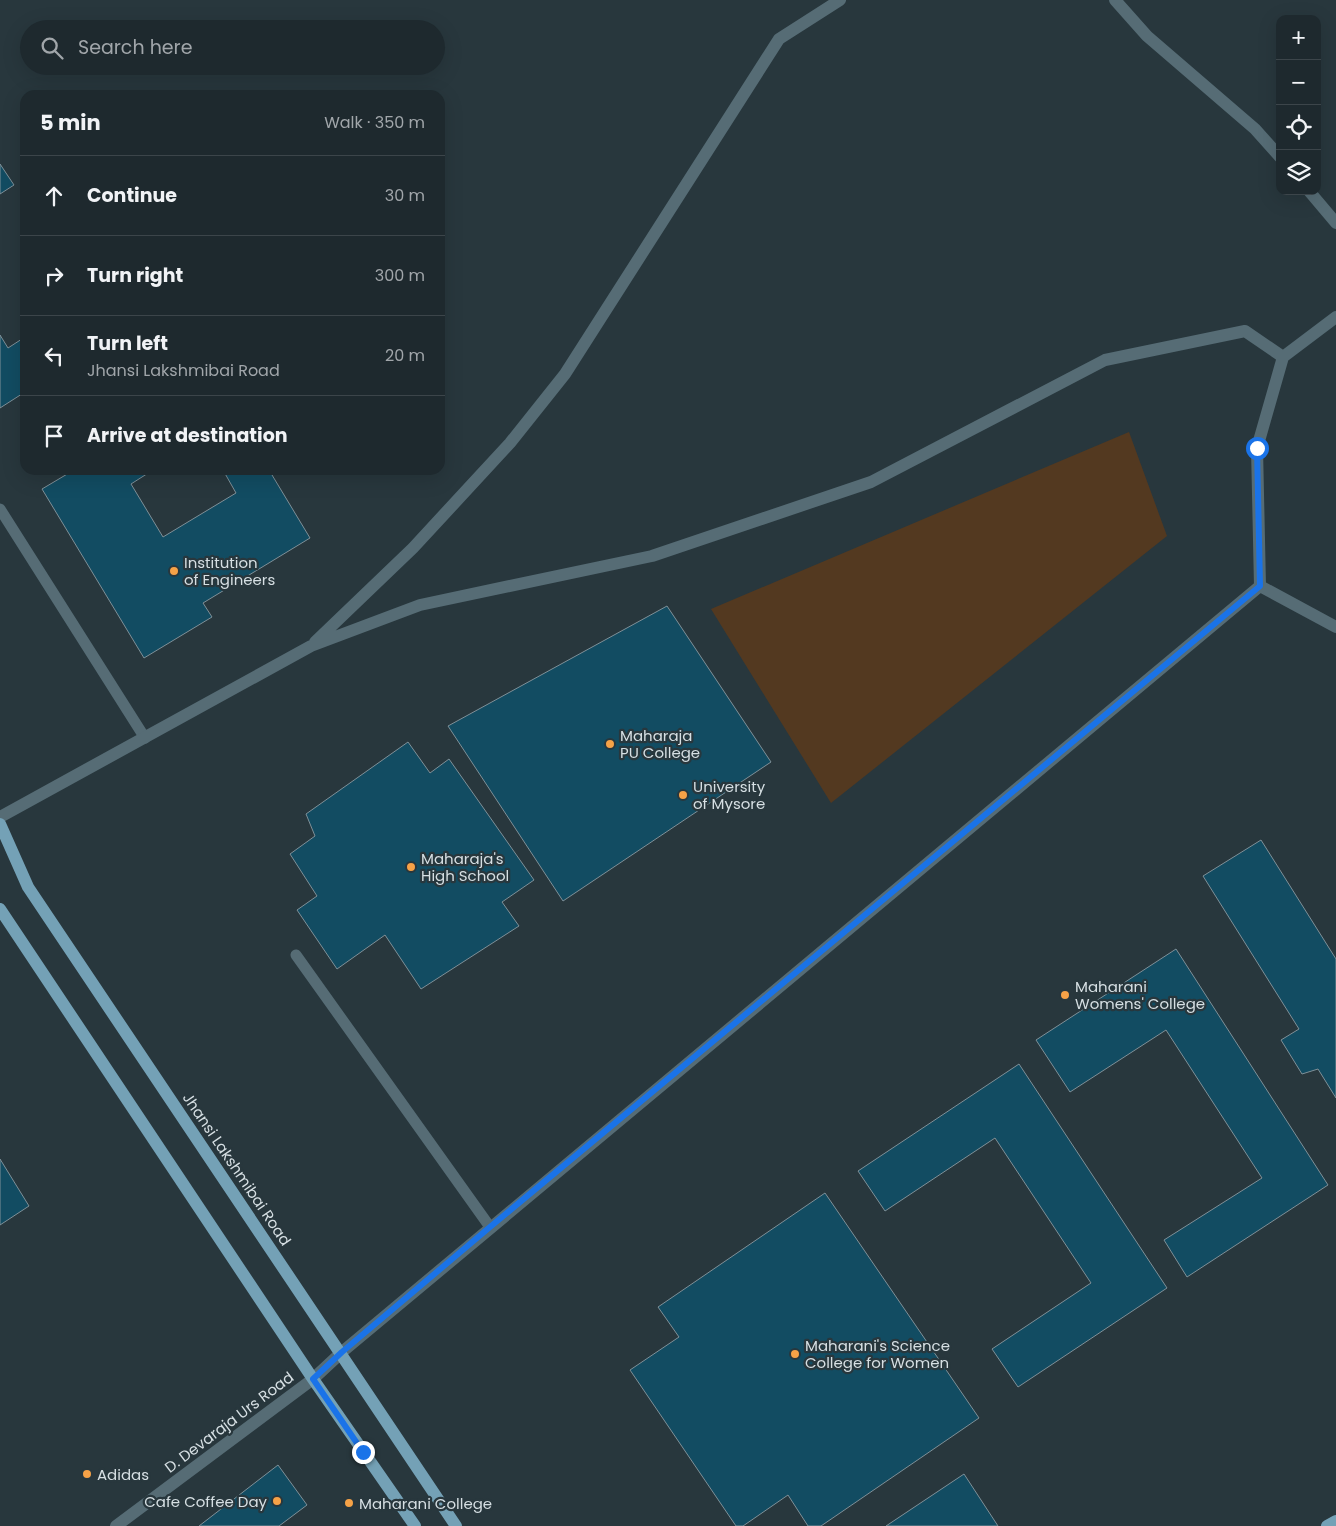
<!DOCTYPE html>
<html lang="en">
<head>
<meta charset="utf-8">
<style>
	:root { --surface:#1e292e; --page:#263136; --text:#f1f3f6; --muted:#a1a6aa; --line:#3c454a }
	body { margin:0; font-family:Poppins,sans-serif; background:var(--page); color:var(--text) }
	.controls { position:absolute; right:15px; top:15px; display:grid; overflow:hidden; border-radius:10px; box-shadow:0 5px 20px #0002 }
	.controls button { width:45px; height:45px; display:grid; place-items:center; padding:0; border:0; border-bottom:1px solid var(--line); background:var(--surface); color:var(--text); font:25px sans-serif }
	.stop { position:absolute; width:15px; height:15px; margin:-11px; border:4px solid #1a73e8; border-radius:50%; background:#fff }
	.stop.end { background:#1a73e8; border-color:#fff; box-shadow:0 1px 5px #0008 }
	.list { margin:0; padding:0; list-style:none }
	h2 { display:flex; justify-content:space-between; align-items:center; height:65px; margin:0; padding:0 20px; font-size:21px }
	h2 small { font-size:16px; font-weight:400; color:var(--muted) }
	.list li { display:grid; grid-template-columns:32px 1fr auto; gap:15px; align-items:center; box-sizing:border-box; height:80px; padding:0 20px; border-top:1px solid var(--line) }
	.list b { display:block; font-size:19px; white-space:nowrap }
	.list p { margin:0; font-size:16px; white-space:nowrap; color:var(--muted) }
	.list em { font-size:16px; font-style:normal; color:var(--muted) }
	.icon { flex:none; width:28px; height:28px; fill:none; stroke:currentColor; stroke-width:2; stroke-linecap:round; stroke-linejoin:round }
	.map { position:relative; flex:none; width:1336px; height:1526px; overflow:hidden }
	.search { position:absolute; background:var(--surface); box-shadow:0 5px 20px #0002; left:20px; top:20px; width:425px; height:55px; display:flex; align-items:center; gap:12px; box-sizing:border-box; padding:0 18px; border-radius:28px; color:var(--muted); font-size:19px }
	.panel { position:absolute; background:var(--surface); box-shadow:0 5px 20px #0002; left:20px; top:90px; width:425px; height:385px; border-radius:15px }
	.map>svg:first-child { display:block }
	.green { fill:#533920 }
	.building { fill:#124c62; stroke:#7f9098 }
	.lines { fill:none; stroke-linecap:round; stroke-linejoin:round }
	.service { stroke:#566c75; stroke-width:11 }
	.minor { stroke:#566c75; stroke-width:12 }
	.tertiary { stroke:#566c75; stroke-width:12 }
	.primary { stroke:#74a1b6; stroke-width:12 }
	.route { stroke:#1a73e8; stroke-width:6 }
	.poi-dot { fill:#f6a247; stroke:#28373d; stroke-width:2 }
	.labels { text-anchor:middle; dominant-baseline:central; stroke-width:4.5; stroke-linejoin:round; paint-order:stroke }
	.poi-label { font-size:15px; fill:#d6dfe3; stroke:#28373d; text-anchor:start }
	.street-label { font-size:15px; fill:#d6dfe3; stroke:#28373d }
</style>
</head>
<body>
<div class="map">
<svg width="1336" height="1526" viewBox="0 0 1336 1526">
	<rect width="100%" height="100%" fill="#28373d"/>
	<path class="green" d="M1129 432 1167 536 831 803 711 609Z"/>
	<path class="building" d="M0 164 14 185 0 194Z
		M0 335 8 348 25 337V392L0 408Z
		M74 470H153L131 484 163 537 236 493 223 470H269L310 538 203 603 212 617 144 658 42 489Z
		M667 606 771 762 563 901 448 726Z
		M408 742 430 773 449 759 534 880 502 902 519 926 421 989 385 935 337 969 297 910 317 896 290 854 315 836 306 814Z
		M1261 840 1336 959V1098L1318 1069 1302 1074 1281 1040 1299 1029 1203 876Z
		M1176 949 1328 1185 1187 1277 1164 1240 1262 1178 1166 1030 1070 1092 1036 1040Z
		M1019 1064 1167 1288 1018 1387 992 1349 1091 1283 995 1138 885 1211 858 1171Z
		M0 1159 29 1206 0 1225Z
		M825 1193 979 1418 821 1526H808L788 1495 743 1526H736L630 1370 679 1337 658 1307Z
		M278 1465 307 1505 279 1526H199Z
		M964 1474 998 1526H886Z"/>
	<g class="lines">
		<path class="service" d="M0 509 145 738
			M296 955 490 1227"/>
		<path class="minor" d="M1115 0 1147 36 1255 129 1280 157
			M1309 191 1336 223
			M1260 586 1257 448 1283 357 1336 317
			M1260 586 1336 627
			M315 642 413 548 510 443 565 374 779 39 840 0
			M0 817 311 646 420 605 652 556 871 482 1105 360 1245 331 1283 357
			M342 1352 1260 586"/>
		<path class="tertiary" d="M116 1526 313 1379 342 1352"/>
		<path class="primary" d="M0 824 28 887 456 1526
			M0 909 313 1379 415 1526
			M1327 1526 1336 1521"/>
	</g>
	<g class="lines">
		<path class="route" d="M363 1452 313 1379 342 1352 490 1227 1260 586 1257 448"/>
	</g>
	<g class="poi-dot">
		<circle cx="174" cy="571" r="5"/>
		<circle cx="610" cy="744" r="5"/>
		<circle cx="683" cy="795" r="5"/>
		<circle cx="411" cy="867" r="5"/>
		<circle cx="1065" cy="995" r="5"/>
		<circle cx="795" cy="1354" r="5"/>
		<circle cx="87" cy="1474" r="5"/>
		<circle cx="277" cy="1501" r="5"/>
		<circle cx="349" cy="1503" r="5"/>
	</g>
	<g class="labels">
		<g class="poi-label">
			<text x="184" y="562">Institution<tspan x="184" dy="17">of Engineers</tspan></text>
			<text x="620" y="735">Maharaja<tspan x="620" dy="17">PU College</tspan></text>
			<text x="693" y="786">University<tspan x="693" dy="17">of Mysore</tspan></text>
			<text x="421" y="858">Maharaja's<tspan x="421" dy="17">High School</tspan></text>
			<text x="1075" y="986">Maharani<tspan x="1075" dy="17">Womens' College</tspan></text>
			<text x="805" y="1345">Maharani's Science<tspan x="805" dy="17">College for Women</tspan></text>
			<text x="97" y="1474">Adidas</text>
			<text x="267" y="1501" text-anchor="end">Cafe Coffee Day</text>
			<text x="359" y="1503">Maharani College</text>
		</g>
		<g class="street-label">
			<text transform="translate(237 1169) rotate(56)">Jhansi Lakshmibai Road</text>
			<text transform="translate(229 1422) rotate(-37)">D. Devaraja Urs Road</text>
		</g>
	</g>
</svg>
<div class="controls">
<button>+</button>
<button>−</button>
<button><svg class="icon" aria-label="locate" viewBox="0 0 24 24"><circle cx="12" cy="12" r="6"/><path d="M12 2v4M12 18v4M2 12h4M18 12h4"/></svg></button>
<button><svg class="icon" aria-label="layers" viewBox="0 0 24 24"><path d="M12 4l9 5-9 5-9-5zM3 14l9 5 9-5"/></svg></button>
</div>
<div class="stop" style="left:1257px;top:448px"></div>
<div class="stop end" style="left:363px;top:1452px"></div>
<div class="search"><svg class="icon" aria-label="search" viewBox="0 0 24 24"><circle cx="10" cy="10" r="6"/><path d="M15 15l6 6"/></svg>Search here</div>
<section class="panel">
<h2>5 min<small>Walk · 350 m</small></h2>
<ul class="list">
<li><svg class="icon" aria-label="ahead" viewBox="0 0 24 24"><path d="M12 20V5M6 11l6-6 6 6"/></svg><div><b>Continue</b></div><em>30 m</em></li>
<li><svg class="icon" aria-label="right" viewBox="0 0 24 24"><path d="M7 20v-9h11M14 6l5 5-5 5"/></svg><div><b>Turn right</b></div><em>300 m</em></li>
<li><svg class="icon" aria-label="left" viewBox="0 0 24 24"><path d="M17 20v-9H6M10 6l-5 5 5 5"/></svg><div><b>Turn left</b><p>Jhansi Lakshmibai Road</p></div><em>20 m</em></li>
<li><svg class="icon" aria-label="arrive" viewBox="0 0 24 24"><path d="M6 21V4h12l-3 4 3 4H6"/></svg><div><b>Arrive at destination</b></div></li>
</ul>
</section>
</div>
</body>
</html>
